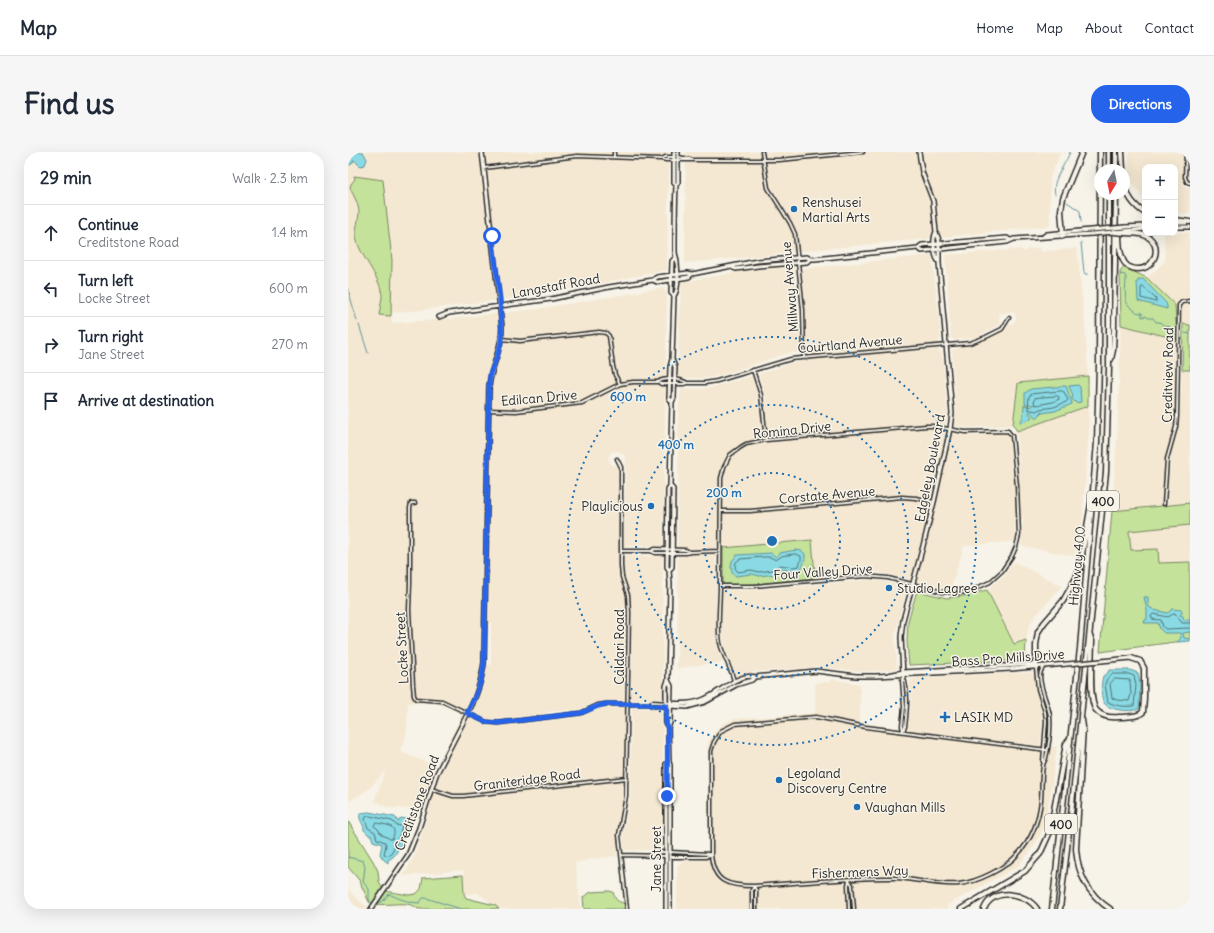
<!DOCTYPE html>
<html lang="en">
<head>
<meta charset="utf-8">
<style>
	:root { --surface:#fff; --page:#f6f6f7; --text:#1f2937; --muted:#747a83; --line:#e0e1e3; --accent:#2563eb }
	body { margin:0; font-family:Delius,sans-serif; background:var(--page); color:var(--text) }
	.controls { position:absolute; right:12px; top:12px; display:grid; overflow:hidden; border-radius:8px; box-shadow:0 4px 16px #0002 }
	.controls button { width:36px; height:36px; display:grid; place-items:center; padding:0; border:0; border-bottom:1px solid var(--line); background:var(--surface); color:var(--text); font:20px sans-serif }
	.compass { position:absolute; left:746px; top:12px; width:36px; height:36px; border-radius:50%; background:var(--surface); box-shadow:0 4px 16px #0002; rotate:190deg }
	.stop { position:absolute; width:12px; height:12px; margin:-9px; border:3px solid #2563eb; border-radius:50%; background:#fff }
	.stop.end { background:#2563eb; border-color:#fff; box-shadow:0 1px 4px #0008 }
	.list { margin:0; padding:0; list-style:none }
	h2 { display:flex; justify-content:space-between; align-items:center; height:52px; margin:0; padding:0 16px; font-size:17px }
	h2 small { font-size:13px; font-weight:400; color:var(--muted) }
	.list li { display:grid; grid-template-columns:26px 1fr auto; gap:12px; align-items:center; box-sizing:border-box; height:56px; padding:0 16px; border-top:1px solid var(--line) }
	.list b { display:block; font-size:15px; white-space:nowrap }
	.list p { margin:0; font-size:13px; white-space:nowrap; color:var(--muted) }
	.list em { font-size:13px; font-style:normal; color:var(--muted) }
	.icon { flex:none; width:22px; height:22px; fill:none; stroke:currentColor; stroke-width:2; stroke-linecap:round; stroke-linejoin:round }
	.map { position:relative; flex:none; width:842px; height:757px; overflow:hidden; border-radius:16px }
	header { display:flex; align-items:center; gap:24px; box-sizing:border-box; height:56px; padding:0 20px; background:var(--surface); border-bottom:1px solid var(--line) }
	header strong { font-size:19px }
	nav { display:flex; gap:22px; margin-inline-start:auto; font-size:14px }
	.intro { display:flex; align-items:center; justify-content:space-between; box-sizing:border-box; height:96px; padding:0 24px }
	h1 { margin:0; font-size:28px }
	.button { padding:10px 18px; border-radius:16px; background:var(--accent); color:#fff; font-size:14px; font-weight:700 }
	main { display:flex; gap:24px; padding:0 24px }
	aside { flex:1; background:var(--surface); border-radius:16px; box-shadow:0 4px 16px #0002 }
	.map>svg:first-child { display:block }
	.built { fill:#f4e8d2; fill-rule:evenodd }
	.green { fill:#c4e29a; stroke:#788662 }
	.water { fill:#89dae4; stroke:#63949a }
	.lines { fill:none; stroke-linecap:round; stroke-linejoin:round }
	.shore { stroke:#517175; stroke-width:1 }
	.stream { stroke:#63949a; stroke-width:1 }
	.street-casing { stroke:#2b2b2b; stroke-width:5 }
	.secondary-casing { stroke:#2b2b2b; stroke-width:6 }
	.highway-casing { stroke:#2b2b2b; stroke-width:7 }
	.street { stroke:#f7f3e8; stroke-width:2 }
	.secondary { stroke:#f7f3e8; stroke-width:3 }
	.highway { stroke:#f7f3e8; stroke-width:4 }
	.secondary-bridge-casing { stroke:#2b2b2b; stroke-width:6; stroke-linecap:butt }
	.highway-bridge-casing { stroke:#2b2b2b; stroke-width:7; stroke-linecap:butt }
	.secondary-bridge { stroke:#f7f3e8; stroke-width:3 }
	.highway-bridge { stroke:#f7f3e8; stroke-width:4 }
	.route { stroke:#2563eb; stroke-width:5 }
	.ring { fill:none; stroke:#1f6fb2; stroke-width:2; stroke-dasharray:2 4 }
	.poi-dot { fill:#1f6fb2; stroke:#f7f3e8; stroke-width:1.5 }
	.labels { text-anchor:middle; dominant-baseline:central; stroke-width:3; stroke-linejoin:round; paint-order:stroke }
	.shield { fill:#f7f3e8; stroke:#686764; stroke-width:1 }
	.shield-label { font-size:12px; font-weight:bold; fill:#2b2b2b }
	.poi-label { font-size:13px; fill:#2b2b2b; stroke:#f7f3e8; text-anchor:start }
	.street-label { font-size:13px; fill:#2b2b2b; stroke:#f7f3e8 }
	.centre { fill:#1f6fb2; stroke:#f7f3e8; stroke-width:2 }
	.ring-label { font-size:12px; text-anchor:middle; font-weight:bold; fill:#1f6fb2; stroke:#f7f3e8; stroke-width:3; stroke-linejoin:round; paint-order:stroke }
</style>
</head>
<body>
<header>
<strong>Map</strong>
<nav><a>Home</a><a>Map</a><a>About</a><a>Contact</a></nav>
</header>
<div class="intro"><h1>Find us</h1><a class="button">Directions</a></div>
<main>
<aside>
<h2>29 min<small>Walk · 2.3 km</small></h2>
<ul class="list">
<li><svg class="icon" aria-label="ahead" viewBox="0 0 24 24"><path d="M12 20V5M6 11l6-6 6 6"/></svg><div><b>Continue</b><p>Creditstone Road</p></div><em>1.4 km</em></li>
<li><svg class="icon" aria-label="left" viewBox="0 0 24 24"><path d="M17 20v-9H6M10 6l-5 5 5 5"/></svg><div><b>Turn left</b><p>Locke Street</p></div><em>600 m</em></li>
<li><svg class="icon" aria-label="right" viewBox="0 0 24 24"><path d="M7 20v-9h11M14 6l5 5-5 5"/></svg><div><b>Turn right</b><p>Jane Street</p></div><em>270 m</em></li>
<li><svg class="icon" aria-label="arrive" viewBox="0 0 24 24"><path d="M6 21V4h12l-3 4 3 4H6"/></svg><div><b>Arrive at destination</b></div></li>
</ul>
</aside>
<div class="map">
<svg width="842" height="757" viewBox="0 0 842 757">
	<rect width="100%" height="100%" fill="#f7f3e8"/>
	<filter id="ink" filterUnits="userSpaceOnUse"><feTurbulence type="fractalNoise" baseFrequency=".025" numOctaves="2"/><feDisplacementMap in="SourceGraphic" scale="8" xChannelSelector="R" yChannelSelector="G"/><feConvolveMatrix kernelMatrix="1 2 1 2 8 2 1 2 1" color-interpolation-filters="sRGB"/></filter>
	<g filter="url(#ink)">
		<path class="built" d="M0 0H321L319 118 249 132 159 147 64 159 42 161 45 171 100 167 189 157 314 136 319 140 315 394H276L278 304 270 299 263 300 260 306 262 311 272 317 271 404H315V547L283 548 282 505 275 504 277 548 245 552 235 557 224 559 223 558 198 560V567L226 565 253 555H277V644L269 679V704L243 707 227 711 233 757H151L130 741 116 742V718L55 724 66 705 80 662 72 657 42 656 26 649 38 618 21 637 0 650ZM143 470V513L133 514V471ZM60 551H88L114 562 89 615 51 599 57 588 59 576Z
			M338 0H713L702 25V74L577 87 455 99 413 104 337 111Z
			M781 0H842V27L834 32 838 36H842V62L827 61V15H797V49L781 27Z
			M816 81H842V173L828 171 827 153 799 126 817 109Z
			M693 96V100L729 96 737 174 740 224 670 231 665 273 619 276 606 274 608 259 604 199 606 197 629 191 640 186 666 170 668 167 666 159 651 162 652 173 627 186 605 188 603 186 597 103 673 97 677 100 679 97Z
			M584 103 593 185 591 189V199L594 200 600 264 596 280 627 284 655 280 661 282 664 323 671 321 669 279 740 254 741 278 734 371 726 404 673 394 675 368 667 369V389L616 394 602 438 523 419 472 425 467 423 463 388 375 396 368 394 369 494 375 510 329 516 330 261 333 237 361 236 404 224 409 239 410 253H418L417 243 411 222 443 211 459 209 454 117Z
			M446 114 453 200 437 202 377 222 362 226H330L331 161 334 130 400 118Z
			M773 173 829 187 827 266 817 307 814 355 764 359 769 285Z
			M834 218H842V351L820 353V333L824 295 831 276Z
			M842 373V410L811 411 783 398 781 378Z
			M667 410 714 434 684 468 680 477 678 488 667 492 639 438 658 421Z
			M520 428 535 429 559 436 547 483 549 517 518 520 470 515 406 520 389 525 381 509 374 484V439L376 438H402Z
			M682 520 687 523 689 543 694 561V574L693 590 690 592 709 595 702 646 694 680 682 700 669 715 599 753V757H329V715L334 709 360 708V590L368 578 375 572 386 567 467 561V531L482 530V536V527L512 532V571L561 577 560 573 563 552 562 530 565 526Z
			M284 556 315 557V669L313 691 314 697 313 698H276L275 680 282 647Z
			M0 736 4 742 21 757H0Z"/>
		<path class="green" d="M6 24 35 28 44 108 43 164 31 163C32 157 33 151 34 145 34 127 14 107 9 89 6 78 11 69 11 59 10 50 5 43 2 36L3 32 7 27Z
			M776 115 799 126 827 153 829 187 773 173 772 120Z
			M835 172 842 173V218H834Z
			M740 224V254L669 279 665 273 670 231Z
			M842 351V373L781 379 783 398 810 397 811 411 842 410V488L752 500 764 359Z
			M464 388 467 423 465 426 399 433H377L375 431V396Z
			M639 438 666 492 678 488 677 508 561 513 559 489 560 469 569 439 599 446 616 444Z
			M0 669 25 709 30 719 31 729 34 736 37 739 61 743 68 742 73 737 75 726 115 723 116 742 118 746 147 753 151 757H70C60 746 34 757 21 750L11 728 0 715Z
			M261 739 265 740C267 747 269 750 276 751L277 757H236L235 745 243 740Z"/>
		<path class="water" d="M0 0H15L19 7 17 13 12 14 6 8 4 12 0 13Z
			M793 127H795L818 151 819 154V157L790 149 789 130 790 128Z
			M730 233 732 235 733 250 728 251 724 247 725 243 721 235V234Z
			M718 234 724 251V252L707 259 694 261 693 259 692 263 688 266 682 259 681 261 684 265 682 267 673 271V269L675 265 676 253 683 255 686 253 677 252V241L683 237Z
			M449 398 454 399 457 402C457 409 456 413 452 418H448V421L432 416 428 422 411 424 404 422 388 424 384 421 383 414 384 409 389 403 423 401 428 405 431 401Z
			M796 445H800V454L806 458 820 461 824 457 834 458V461L832 463 835 464 836 468H842V480L835 481 836 486 842 487V489L829 490 833 486 832 481H816L812 477 810 471H796L797 468 799 467V458Z
			M761 518H782L790 521 792 533 791 557C785 559 778 559 772 558 767 557 760 556 757 552 752 547 753 531 755 524L759 522Z
			M21 660 47 665 50 670 53 666 59 667C61 674 51 698 46 704 44 706 42 707 40 708V711L35 707 32 702 34 692 25 689 23 683H21L16 678C16 671 10 668 12 661Z"/>
		<g class="lines">
			<path class="shore" d="M795 135 808 147V150L793 146V136Z
				M714 239 716 240 720 248 718 250 706 255 692 257 688 259 680 257 681 244 684 242Z
				M709 244 711 245V247L705 250 688 253 686 251 687 246Z
				M448 402 453 404V408L451 414 445 415 432 413 425 418 411 420 403 418 390 420 387 416 388 410 392 407 415 405H422L428 408 434 404Z
				M842 471H834L827 461 820 465 805 462 803 464 804 467 813 468 815 475 818 477 842 476
				M764 522H781L786 524 788 533 786 554C777 555 768 554 760 550L757 532 759 527Z
				M767 527 782 528 783 542 781 549 769 548 764 546 762 532Z
				M22 664 44 669 48 673 54 674C52 683 47 698 40 704L36 702 38 693 37 690 29 687 27 680 20 676 17 667 18 665Z
				M28 671C39 673 51 673 44 687H42L33 682 30 677 26 674Z"/>
			<path class="stream" d="M707 42C703 28 717 14 722 0
				M719 50 732 59 733 70
				M733 91 736 120 737 122H740
				M772 122 777 123 778 126C778 137 774 151 785 157 788 160 789 161 794 161V165L798 164 800 166H805L808 170H812L815 173 822 175
				M0 137 9 169
				M11 173 20 201
				M837 181 842 182
				M0 705 15 709 17 715 15 730 21 737V747L22 750
				M29 751 34 750 41 742C52 747 59 750 71 751L75 746H78L113 757"/>
			<g class="street-casing">
				<path id="street" d="M414 0 420 36 442 71 447 82 455 158 456 205
					M838 0 837 25 839 30 842 31
					M266 5V0
					M330 5 342 7
					M314 7 317 5H326
					M136 16 229 4 314 7 318 8H431L515 0
					M154 187 172 189 251 180 258 181 261 184 265 214 267 223 272 232
					M405 218 413 243 418 288
					M310 230C316 226 333 226 339 231
					M141 258 168 259 234 251 272 232 285 230H310L313 232H336L339 231H357L369 229 443 207 622 191 638 185 654 177 661 166
					M269 307 273 315V414L274 425 280 443 281 461 278 644 271 683 279 757
					M67 351H63L62 356V431L61 458 65 533 66 544 68 547 94 549 138 570 150 571 233 561 250 553 258 552H301L304 554H318
					M816 352 819 307 828 275 829 264 831 153 834 150 842 149
					M373 359H402L554 345 568 346 586 350
					M273 399H303L307 401H338L342 400 372 399
					M303 399 307 397 338 398 341 400
					M372 434H407L517 424 540 426 595 440 609 441 620 440 642 430 654 419 664 404 668 395 671 383 669 334 664 284 660 279 617 280 584 274H578L418 288 398 292 393 295 382 303 376 315 373 326 372 431V434C372 451 369 475 372 491 375 504 383 516 386 529
					M696 515C685 523 701 552 702 564 703 577 701 593 698 606 697 609 695 611 695 614 693 625 694 636 693 648 691 668 684 687 670 702 658 716 630 730 611 732 590 734 569 727 548 726 501 725 453 731 406 734 381 734 365 731 363 702V599L366 590 373 579 387 572 468 565 518 575 699 598
					M688 516 690 537 697 560 698 569 695 610
					M555 523C561 540 559 558 557 575L555 579
					M555 524 554 528 556 555 554 574 555 579
					M301 552 304 550 323 551
					M83 637 105 644H115L279 626
					M322 700 361 702
					M273 703 318 704
					M303 703 305 701 317 700
					M322 705H358L363 702
					M501 728 504 733 506 757
					M501 728 500 733 501 757
					M406 734 408 738V757
					M404 757V738L406 734"/>
			</g>
			<g class="secondary-casing">
				<path id="secondary" d="M326 0V31L328 33
					M827 71H838
					M777 75 797 74
					M827 75H842
					M777 79 797 77
					M588 80C584 87 586 105 591 110
					M696 84 699 82 743 78
					M570 96 574 93 659 86 662 88
					M383 115 388 117 410 114 459 110 462 107H467L570 96 574 99 584 98 659 90 666 87 744 82
					M305 128 309 130 341 125 344 122 409 109 459 105 462 107
					M326 144C331 137 330 120 329 111 329 106 327 104 327 99 327 77 327 55 328 33L330 31V0
					M91 165 101 161 203 147 261 135 305 128 309 125 340 121 344 122
					M324 250 321 246 322 215 324 207 326 144 323 141 324 109 327 106
					M321 418 324 415 325 337 322 334
					M753 509 783 506
					M540 523 555 520 688 512
					M555 523 553 485 555 468 575 394 586 350 602 277 604 261 591 111V88L588 80 585 49 574 20 571 0
					M320 528 323 534 322 571 320 576 321 610 322 613V757
					M323 551C333 552 344 552 354 548 370 543 390 520 407 525L468 519 508 524H528L663 517 719 512
					M322 554 339 555 357 550 388 533 404 528 407 525
					M320 576 318 571V534L320 528 322 432 321 418 319 415 320 337 322 334 324 250 326 246 327 215 324 207
					M23 757 60 703 71 676 88 623 124 553C130 539 134 526 136 511L141 235C143 213 154 198 154 175L134 0
					M318 757V612L321 610"/>
			</g>
			<g class="highway-casing">
				<path id="highway" d="M768 0V18
					M774 0 775 18
					M761 18V0
					M776 31C779 45 786 54 797 61
					M827 68 842 70
					M771 80C771 88 771 98 774 105 775 110 779 115 784 116 806 123 818 91 796 83 790 81 784 81 777 81
					M715 84 713 58 715 46 734 0
					M763 207 765 198 766 174 768 42
					M742 484 744 489C744 504 740 548 748 558 754 565 762 566 771 565 779 564 789 566 795 560L796 546V516L792 509 783 506
					M688 515V493L690 480 696 471 715 449 728 426 732 414 743 352
					M734 568 735 575 728 697C730 723 740 742 762 757
					M613 757 677 719 692 702 702 680 718 592 721 588
					M636 757C645 735 678 740 689 757
					M704 757 732 496 749 290 751 212 752 0
					M712 757 723 662 758 320 761 216V42"/>
			</g>
			<use href="#street" class="street"/>
			<use href="#secondary" class="secondary"/>
			<use href="#highway" class="highway"/>
			<g class="secondary-bridge-casing">
				<path id="secondary-bridge" d="M743 78 777 75
					M744 82 777 79
					M719 512 753 509"/>
			</g>
			<g class="highway-bridge-casing">
				<path id="highway-bridge" d="M766 80 777 81"/>
			</g>
			<use href="#secondary-bridge" class="secondary-bridge"/>
			<use href="#highway-bridge" class="highway-bridge"/>
		</g>
	</g>
	<g class="lines" filter="url(#ink)">
		<path class="route" d="M144 84 152 148 154 187 149 205 142 222 141 235 136 512C134 530 128 545 119 561L138 570 150 571 233 561 250 554 258 552H301L304 554H318V571L320 576 319 644"/>
	</g>
	<g class="ring">
		<circle cx="424" cy="389" r="68"/>
		<circle cx="424" cy="389" r="136"/>
		<circle cx="424" cy="389" r="204"/>
	</g>
	<g class="poi-dot">
		<circle cx="446" cy="57" r="4"/>
		<circle cx="303" cy="354" r="4"/>
		<circle cx="541" cy="436" r="4"/>
		<path d="M595 559h4v4h4v4h-4v4h-4v-4h-4v-4h4z"/>
		<circle cx="431" cy="628" r="4"/>
		<circle cx="509" cy="655" r="4"/>
	</g>
	<g class="labels">
		<g class="shield">
			<rect x="739" y="339" width="32" height="20" rx="3"/>
			<rect x="697" y="662" width="32" height="20" rx="3"/>
		</g>
		<g class="shield-label">
			<text x="755" y="349">400</text>
			<text x="713" y="672">400</text>
		</g>
		<g class="poi-label">
			<text x="454" y="50">Renshusei<tspan x="454" dy="15">Martial Arts</tspan></text>
			<text x="295" y="354" text-anchor="end">Playlicious</text>
			<text x="549" y="436">Studio Lagree</text>
			<text x="606" y="565">LASIK MD</text>
			<text x="439" y="621">Legoland<tspan x="439" dy="15">Discovery Centre</tspan></text>
			<text x="517" y="655">Vaughan Mills</text>
		</g>
		<g class="street-label">
			<text transform="translate(208 134) rotate(-10)">Langstaff Road</text>
			<text transform="translate(442 135) rotate(-95)">Millway Avenue</text>
			<text transform="translate(502 192) rotate(-5)">Courtland Avenue</text>
			<text transform="translate(820 223) rotate(-89)">Creditview Road</text>
			<text transform="translate(191 246) rotate(-5)">Edilcan Drive</text>
			<text transform="translate(444 278) rotate(-6)">Romina Drive</text>
			<text transform="translate(582 316) rotate(-79)">Edgeley Boulevard</text>
			<text transform="translate(479 343) rotate(-5)">Corstate Avenue</text>
			<text transform="translate(729 414) rotate(-85)">Highway 400</text>
			<text transform="translate(475 420) rotate(-4)">Four Valley Drive</text>
			<text transform="translate(271 495) rotate(-90)">Caldari Road</text>
			<text transform="translate(54 496) rotate(-93)">Locke Street</text>
			<text transform="translate(660 506) rotate(-4)">Bass Pro Mills Drive</text>
			<text transform="translate(179 628) rotate(-7)">Graniteridge Road</text>
			<text transform="translate(69 651) rotate(-69)">Creditstone Road</text>
			<text transform="translate(308 707) rotate(-90)">Jane Street</text>
			<text transform="translate(512 720) rotate(-2)">Fishermens Way</text>
		</g>
	</g>
	<circle cx="424" cy="389" r="6" class="centre"/>
	<g class="ring-label">
		<text x="280" y="249">600 m</text>
		<text x="328" y="297">400 m</text>
		<text x="376" y="345">200 m</text>
	</g>
</svg>
<div class="controls">
<button>+</button>
<button>−</button>
</div>
<svg class="compass" viewBox="-18 -18 36 36"><path d="M0-13l5 13h-10z" fill="#e53935"/><path d="M0 13l5-13h-10z" fill="#747a83"/></svg>
<div class="stop" style="left:144px;top:84px"></div>
<div class="stop end" style="left:319px;top:644px"></div>
</div>
</main>
</body>
</html>
